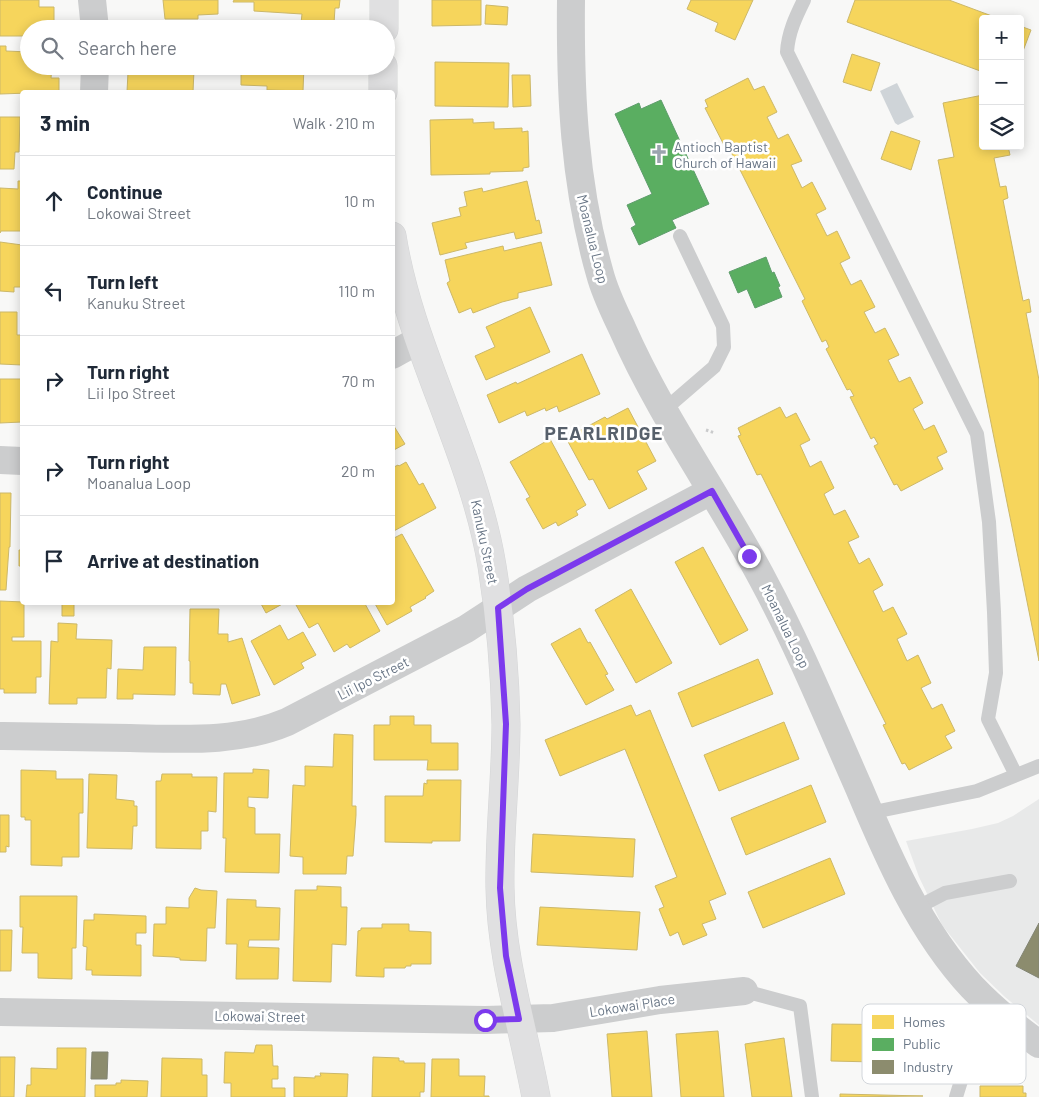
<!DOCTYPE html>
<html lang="en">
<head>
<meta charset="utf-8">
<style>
	:root { --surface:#fff; --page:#f2f2f3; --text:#1f2937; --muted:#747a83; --line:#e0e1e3 }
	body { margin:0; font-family:Barlow,sans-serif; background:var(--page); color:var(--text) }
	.controls { position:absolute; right:15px; top:15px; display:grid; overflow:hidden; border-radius:5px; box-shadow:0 2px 12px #0003 }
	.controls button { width:45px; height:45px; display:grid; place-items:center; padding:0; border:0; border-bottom:1px solid var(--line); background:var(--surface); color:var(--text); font:25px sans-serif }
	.stop { position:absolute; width:15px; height:15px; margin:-11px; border:4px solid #7c3aed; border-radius:50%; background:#fff }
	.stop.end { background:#7c3aed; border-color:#fff; box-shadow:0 1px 5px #0008 }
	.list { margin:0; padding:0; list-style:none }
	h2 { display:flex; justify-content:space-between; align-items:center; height:65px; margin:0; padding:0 20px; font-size:21px }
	h2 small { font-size:16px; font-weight:400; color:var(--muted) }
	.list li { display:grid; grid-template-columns:32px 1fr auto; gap:15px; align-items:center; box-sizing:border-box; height:90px; padding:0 20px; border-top:1px solid var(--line) }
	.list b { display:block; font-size:19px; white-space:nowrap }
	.list p { margin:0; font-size:16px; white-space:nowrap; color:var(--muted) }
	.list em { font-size:16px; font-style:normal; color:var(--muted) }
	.icon { flex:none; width:28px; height:28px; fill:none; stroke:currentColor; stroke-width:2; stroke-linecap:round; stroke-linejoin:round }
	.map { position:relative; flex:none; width:1039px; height:1097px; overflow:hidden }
	.search { position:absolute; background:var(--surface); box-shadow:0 2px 12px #0003; left:20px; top:20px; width:375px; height:55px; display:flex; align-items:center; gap:12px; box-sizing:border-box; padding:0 18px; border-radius:28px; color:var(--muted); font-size:19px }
	.panel { position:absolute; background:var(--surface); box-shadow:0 2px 12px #0003; left:20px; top:90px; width:375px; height:515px; border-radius:5px }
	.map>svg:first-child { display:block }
	.built { fill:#e8e9e9 }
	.water { fill:#cfd4d8 }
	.homes { fill:#f6d55c; stroke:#ccb869 }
	.public { fill:#5aae61; stroke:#5e9d6c }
	.industry { fill:#8c8c6e; stroke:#828575 }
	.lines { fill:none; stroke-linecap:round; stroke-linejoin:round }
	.secondary-casing { stroke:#d4d5d6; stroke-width:29 }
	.path { stroke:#cacbcc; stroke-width:3; stroke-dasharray:2.5 2.5; stroke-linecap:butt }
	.lane { stroke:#cccdce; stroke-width:14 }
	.street { stroke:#cccdce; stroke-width:28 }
	.secondary { stroke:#e0e0e1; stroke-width:28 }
	.route { stroke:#7c3aed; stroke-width:6 }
	.labels { text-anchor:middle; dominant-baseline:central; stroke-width:5; stroke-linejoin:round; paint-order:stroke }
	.poi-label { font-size:14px; fill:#697686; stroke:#fff; text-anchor:start }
	.street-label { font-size:14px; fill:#697686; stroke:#fff }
	.district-label { font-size:19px; font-weight:bold; letter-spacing:1px; fill:#57606b; stroke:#fff }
	.key { fill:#fff; stroke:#d2d6db; stroke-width:1 }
	.key-label { font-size:14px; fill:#697686 }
</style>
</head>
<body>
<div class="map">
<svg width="1039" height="1097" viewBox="0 0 1039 1097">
	<rect width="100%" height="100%" fill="#f8f8f7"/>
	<path class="built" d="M1039 799V1025L1005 997 980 973 942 925 919 877 906 841 972 829 998 823 1013 816Z"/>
	<path class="water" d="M897 83 914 117 898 125 895 123 880 91Z"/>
	<path class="homes" d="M0 0H39V7H54V29H29V36H0Z
		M163 0H218V14L198 15V19H165Z
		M234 0H340L339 8H335L334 23H301L302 14 254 11V2H233Z
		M432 0H481V25L432 26Z
		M691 0H753L735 40 715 31 718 23 687 9Z
		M855 0H949L1000 19H983V72L847 22Z
		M486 5 508 7 507 25 485 24Z
		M1020 26 1031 30 1023 51 1020 50Z
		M0 46H6V51L29 52V66H52L51 78H59V92L0 94Z
		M852 54 880 63 871 91 843 82Z
		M435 62 509 63 508 107 435 106Z
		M138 66H190V70H194L193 92H127L128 72H137Z
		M241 66H304L303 91 267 90V86L241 85Z
		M512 75H530L531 106 513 107Z
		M748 78 754 90 764 86 777 112 767 117 778 139 788 134 802 161 791 165 802 188 812 182 826 209 816 214 827 236 837 231 850 258 840 263 851 285 861 280 875 307 864 312 875 333 885 328 899 355 888 360 899 382 910 377 923 403 913 409 924 430 934 425 947 452 937 457 943 469 901 491 897 484 894 485 874 446 878 444 874 437 871 439 850 397 854 396 850 389 847 390 826 349 829 347 826 340 822 342 802 301 805 299 728 146 725 147 705 108 708 107 705 100Z
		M983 95V146H1008L1010 155 994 158 1000 187 1006 186 1008 198 1003 200 1023 301 1029 299 1031 312 1026 313 1039 380V661L938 160 954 157 943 103Z
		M0 117H20L19 152H15L14 169H0Z
		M473 119V123L494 122V129L522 128V132L528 131 529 167 523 168V171L490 172V174L431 175 430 120Z
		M891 131 920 141 911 170 881 159Z
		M18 181H22V231H1L0 233V188L18 189Z
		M527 181 536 221 539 220 542 233 516 239 514 232 465 243 467 248 440 255 432 223 461 216 459 208 467 206 464 192 482 188 483 192Z
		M0 242 22 245V287H14V292L0 291Z
		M541 242 552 285 518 293V298L502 302 473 313 471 308 459 313 447 283 450 281 445 260 503 246 504 251Z
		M530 307 550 352 486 380 475 356 495 347 486 327Z
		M0 312H17V335H22V365L0 364Z
		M582 354 600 394 559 412 557 406 546 411 545 408 527 416 525 411 499 423 487 395 516 382 517 384Z
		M0 379H22V422L0 423Z
		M780 407 786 418 796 413 810 440 800 445 810 467 821 461 834 488 824 494 834 515 845 510 859 537 848 542 859 564 869 558 883 585 873 591 883 612 893 607 907 634 897 639 907 661 918 655 931 683 921 688 932 709 942 704 955 731 945 736 952 748 909 770 905 763 902 764 883 725 886 724 761 474 757 475 738 436 741 435 738 428Z
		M628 408 656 461 637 471 647 489 609 509 593 479 589 480 566 438 605 417 607 419Z
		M392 423 405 444 392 451Z
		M550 439 586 505 576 511 578 515 558 526 556 522 543 529 526 499 530 497 510 462Z
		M406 462 419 485 423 483 436 508 392 532V468L398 465 399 466Z
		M0 493H11L10 547H9L6 590H0Z
		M402 534 434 591 425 597 426 598 410 607 412 611 387 625 374 602H392V539Z
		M22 542V593V566H19V550H22Z
		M703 547 748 630 720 645 675 562Z
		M631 589 672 663 636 683 595 610Z
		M0 601 24 602V637H12V641H41V677H36V693H4V689H0Z
		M62 602H74V616H62Z
		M260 602H286L266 613Z
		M300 602H364L380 631 350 648 347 644 334 652 318 623 309 628 296 605Z
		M190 609H219L218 634H228V642L242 638 260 695 232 704 226 684H221L220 695 193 694V683H190V661H189Z
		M58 623 77 624 76 639 112 640 111 669 107 668 106 698H77V704H49L51 641 58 642Z
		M280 625 288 640 303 632 316 655 301 663 304 668 274 685 251 641Z
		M580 628 588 643 590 642 608 674 605 675 614 690 586 705 551 644Z
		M144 647H176L175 695 133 694V699H117L118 669 143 670Z
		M758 659 773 694 692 727 678 693Z
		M631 705 636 716 650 710 726 894 709 901 716 919 702 924 707 935 683 945 678 932 670 936 659 909 664 907 655 886 677 877 625 749 560 776 545 740Z
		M390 716H414V725H431V743H458V770H427L428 760H374V725H390Z
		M784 722 799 759 719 791 704 755Z
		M334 734 353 735 352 806H356V815L353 856H347L346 874H303V857L290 856 293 785 305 786V766L333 767Z
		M253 769 269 770 268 798 248 797V807L255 808V834H280L279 873 225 872 226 838H223L224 773H253Z
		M21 770 56 771V779H83V813H79V857H62V866L31 865V820H25V817H21Z
		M89 774 117 775 116 799 134 801V806H137V826H133L132 849 87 848Z
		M162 774H192V777H217L216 812 208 811V831H201V849L156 848V781H161Z
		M427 780H461L460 841H432V843L385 842V796H423L424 783 427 784Z
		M811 785 826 822 746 855 731 818Z
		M0 815H9V847L6 846V852H0Z
		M533 834 635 839 633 877 531 872Z
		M830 858 845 894 763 928 748 892Z
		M317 886 341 887V907H347L346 945 332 944 331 982 293 981 295 890H317Z
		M195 888 201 890 217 891 215 928H207L206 961 180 960V958L174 957 153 956 154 924H166V907L189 908V898Z
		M20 896H77L76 948H72V979L38 978V953H22L23 927H20Z
		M227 899 256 900V907L280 908 279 940H249L248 947 279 948 278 979H236L237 944H226Z
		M540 907 640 912 637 950 537 945Z
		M94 914 146 916V933H136V945H141V976L92 975V970H86L87 947 83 946 84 920H94Z
		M382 924H409V931L431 932V964H411V966H406L405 968H384V977L356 976 358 931 361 930V928H382Z
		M0 930H12L11 971H0Z
		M832 1024 919 1025 918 1063 831 1061Z
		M647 1031 652 1097H612L607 1034Z
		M718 1031 724 1097H681L676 1034Z
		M784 1038 792 1097H752L745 1044Z
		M256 1045H272L273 1066H278V1079H272V1088H285V1097H231V1083H224L225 1052 254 1053Z
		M57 1048H86L85 1097H26L27 1085H31V1068L57 1069Z
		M0 1057H15L14 1097H0Z
		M373 1057 399 1058V1061H404V1063H425L424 1092H420V1097H372Z
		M162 1058 202 1059V1075H207V1097H161Z
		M432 1059H459V1076H485L484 1096H489V1097H431Z
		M320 1073 348 1074 347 1097H294V1077L315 1078V1076H321Z
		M121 1080 148 1081 147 1097H95V1085H116V1083H121Z
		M980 1086H1023V1093H1026V1097H980Z
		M840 1094 923 1096 840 1097Z"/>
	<path class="public" d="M661 100 709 204 672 220 676 228 639 245 631 228 636 225 627 205 652 194 615 114 639 103 641 109Z
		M766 257 772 273 774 272 780 286 778 287 782 297 755 308 747 289 738 293 729 272Z"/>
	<path class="industry" d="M1039 923V978L1016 966Z
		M92 1052H108L107 1079H91Z"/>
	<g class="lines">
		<g class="secondary-casing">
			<path id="secondary" d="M384 29V0
				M383 92V66
				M392 236C410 350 473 451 492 566 500 616 505 673 506 724 506 779 499 833 500 888 501 959 523 1027 536 1097"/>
		</g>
		<path class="path" d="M706 430 715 433"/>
		<path class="lane" d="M804 0C796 16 788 33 787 52L977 434 989 522 994 612 996 673 988 719 1016 775
			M663 411 714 367 724 347 723 326 680 236
			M869 813 977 791 1039 766
			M916 908 945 893 1010 881
			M744 991 800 1006 812 1097
			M956 1097 975 1036 991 1005"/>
		<path class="street" d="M92 0 95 29
			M571 0C570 93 574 183 600 274 605 293 614 311 622 328 661 417 718 495 763 580 799 647 828 718 859 788 888 857 920 931 972 987 992 1008 1015 1027 1039 1044
			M94 92 95 66
			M392 355 419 340
			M0 460 22 461
			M0 736C43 737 86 737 130 738 183 739 237 743 287 722L466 629 527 589 711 491
			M0 1012 485 1020 553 1018 660 1000 744 991"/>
		<use href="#secondary" class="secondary"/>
	</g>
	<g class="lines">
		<path class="route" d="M485 1020 519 1019 506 956 500 888 506 724 498 608 527 589 712 491 749 556"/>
	</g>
	<defs>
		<g id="church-bare" transform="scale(1.5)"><path d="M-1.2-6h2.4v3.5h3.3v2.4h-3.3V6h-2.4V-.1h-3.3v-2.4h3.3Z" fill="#9ba4ae" stroke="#fff" stroke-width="2.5" paint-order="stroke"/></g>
	</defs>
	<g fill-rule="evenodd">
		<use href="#church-bare" x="659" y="154"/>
	</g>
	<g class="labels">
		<g class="poi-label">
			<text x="674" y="146">Antioch Baptist<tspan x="674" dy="16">Church of Hawaii</tspan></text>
		</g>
		<g class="street-label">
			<text transform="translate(593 239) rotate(76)">Moanalua Loop</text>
			<text transform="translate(485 542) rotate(78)">Kanuku Street</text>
			<text transform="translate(786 626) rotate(64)">Moanalua Loop</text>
			<text transform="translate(373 678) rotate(-27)">Lii Ipo Street</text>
			<text transform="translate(632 1005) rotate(-9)">Lokowai Place</text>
			<text transform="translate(260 1016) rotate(1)">Lokowai Street</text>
		</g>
		<g class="district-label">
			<text x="604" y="432">PEARLRIDGE</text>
		</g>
	</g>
	<rect x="862" y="1004" width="164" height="80" rx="8" class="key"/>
	<rect x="872" y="1015" width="22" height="14" fill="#f6d55c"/>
	<rect x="872" y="1038" width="22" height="13" fill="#5aae61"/>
	<rect x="872" y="1060" width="22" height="14" fill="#8c8c6e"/>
	<g class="key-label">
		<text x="903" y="1027">Homes</text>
		<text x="903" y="1049">Public</text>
		<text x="903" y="1072">Industry</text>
	</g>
</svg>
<div class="controls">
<button>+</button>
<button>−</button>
<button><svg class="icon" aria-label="layers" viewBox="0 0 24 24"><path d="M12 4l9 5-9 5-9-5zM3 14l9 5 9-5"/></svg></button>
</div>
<div class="stop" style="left:485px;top:1020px"></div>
<div class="stop end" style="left:749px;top:556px"></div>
<div class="search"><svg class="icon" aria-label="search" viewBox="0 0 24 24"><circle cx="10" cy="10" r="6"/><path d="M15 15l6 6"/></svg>Search here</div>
<section class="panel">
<h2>3 min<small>Walk · 210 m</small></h2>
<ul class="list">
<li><svg class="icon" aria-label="ahead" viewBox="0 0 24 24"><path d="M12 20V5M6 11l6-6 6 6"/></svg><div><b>Continue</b><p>Lokowai Street</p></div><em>10 m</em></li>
<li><svg class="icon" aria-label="left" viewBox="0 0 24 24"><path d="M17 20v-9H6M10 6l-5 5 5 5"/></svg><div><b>Turn left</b><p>Kanuku Street</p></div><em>110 m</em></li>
<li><svg class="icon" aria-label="right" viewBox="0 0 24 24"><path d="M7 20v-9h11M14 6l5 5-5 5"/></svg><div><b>Turn right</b><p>Lii Ipo Street</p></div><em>70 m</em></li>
<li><svg class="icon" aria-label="right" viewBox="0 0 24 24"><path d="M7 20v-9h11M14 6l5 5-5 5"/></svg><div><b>Turn right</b><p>Moanalua Loop</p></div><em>20 m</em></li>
<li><svg class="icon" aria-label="arrive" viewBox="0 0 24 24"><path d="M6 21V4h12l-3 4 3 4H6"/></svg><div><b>Arrive at destination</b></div></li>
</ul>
</section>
</div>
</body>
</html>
